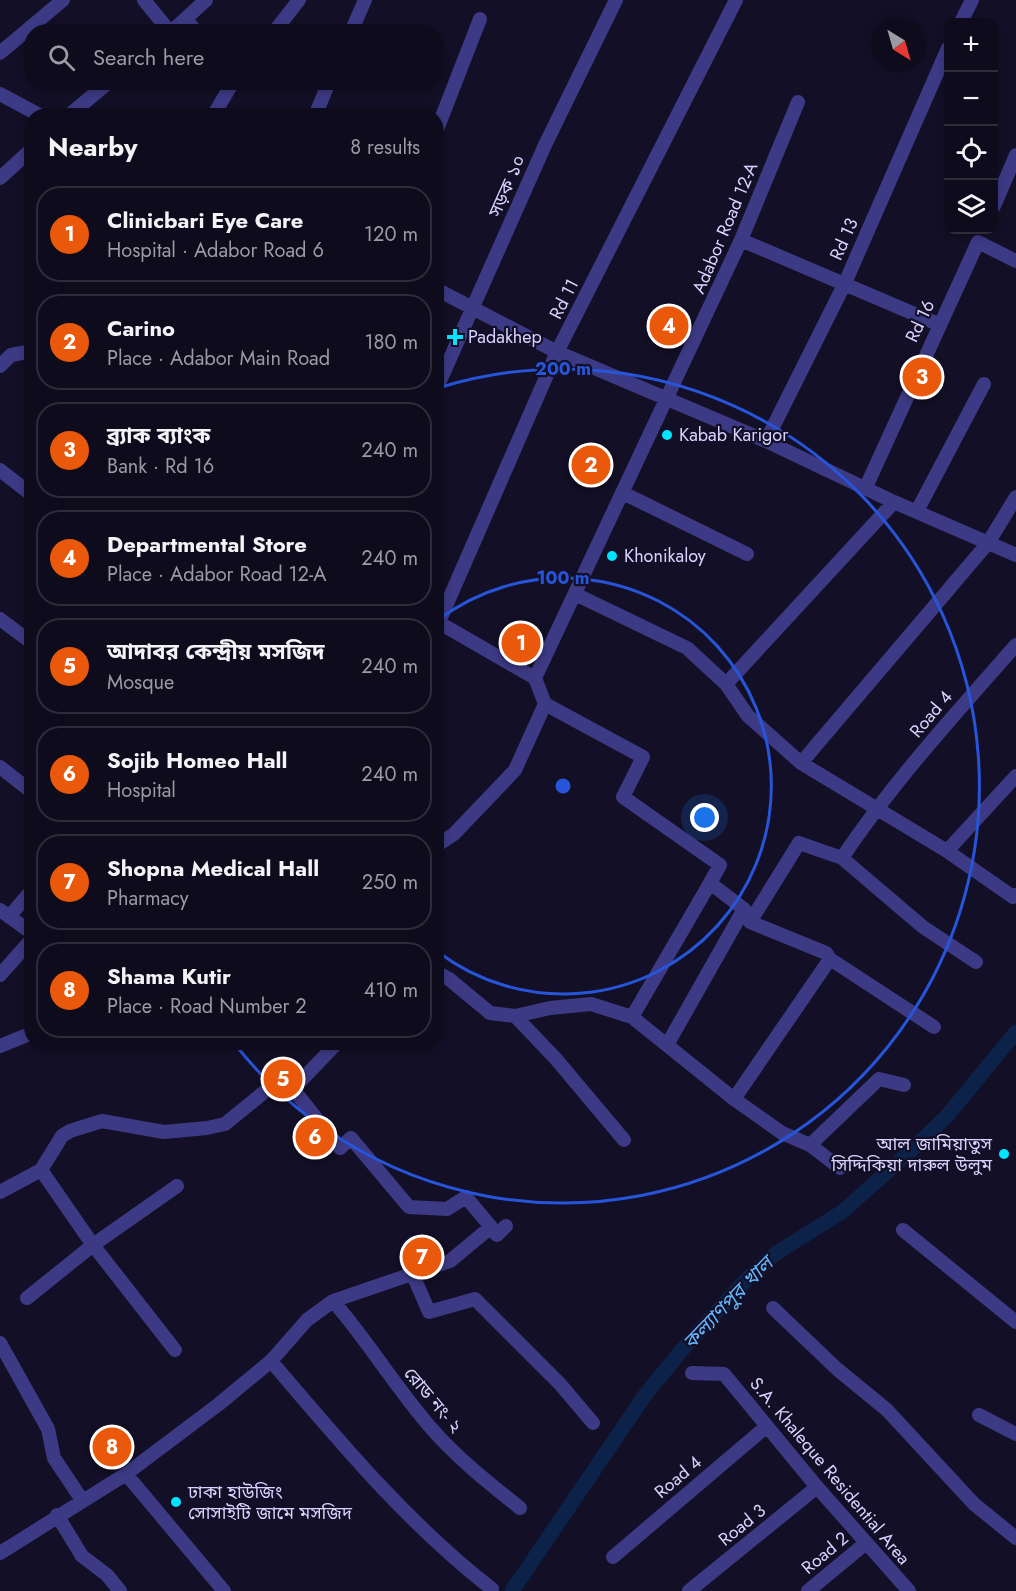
<!DOCTYPE html>
<html lang="en">
<head>
<meta charset="utf-8">
<style>
	:root { --surface:#0e0b1c; --page:#1c1929; --text:#f1f3f6; --muted:#9b9ba3; --line:#2e2b3b; --accent:#ea580c }
	body { margin:0; font-family:Jost,"Noto Sans Bengali",sans-serif; background:var(--page); color:var(--text) }
	.controls { position:absolute; right:18px; top:18px; display:grid; overflow:hidden; border-radius:12px; box-shadow:0 3px 9px #0003 }
	.controls button { width:54px; height:54px; display:grid; place-items:center; padding:0; border:0; border-bottom:2px solid var(--line); background:var(--surface); color:var(--text); font:30px sans-serif }
	.compass { position:absolute; left:872px; top:18px; width:54px; height:54px; border-radius:50%; background:var(--surface); box-shadow:0 3px 9px #0003; rotate:143deg }
	.you { position:absolute; left:705px; top:818px; width:21px; height:21px; margin:-15px; border:4px solid #fff; border-radius:50%; background:#1a73e8; box-shadow:0 0 0 9px #1a73e833 }
	.badge { display:grid; place-items:center; width:39px; height:39px; border-radius:50%; background:var(--accent); color:#fff; font-size:20px; font-weight:700 }
	.pin { position:absolute; translate:-50% -50%; border:3px solid #fff; box-shadow:0 2px 6px #0006 }
	.list { margin:0; padding:0; list-style:none }
	h2 { display:flex; justify-content:space-between; align-items:center; height:78px; margin:0; padding:0 24px; font-size:26px }
	h2 small { font-size:20px; font-weight:400; color:var(--muted) }
	.list li { display:grid; grid-template-columns:39px 1fr auto; gap:18px; align-items:center; box-sizing:border-box; height:96px; margin:0 12px 12px; padding:0 12px; border:2px solid var(--line); border-radius:24px }
	.list b { display:block; font-size:22px; white-space:nowrap }
	.list p { margin:0; font-size:20px; white-space:nowrap; color:var(--muted) }
	.list em { font-size:20px; font-style:normal; color:var(--muted) }
	.icon { flex:none; width:33px; height:33px; fill:none; stroke:currentColor; stroke-width:2; stroke-linecap:round; stroke-linejoin:round }
	.map { position:relative; flex:none; width:1016px; height:1591px; overflow:hidden }
	.search { position:absolute; background:var(--surface); box-shadow:0 3px 9px #0003; left:24px; top:24px; width:420px; height:66px; display:flex; align-items:center; gap:15px; box-sizing:border-box; padding:0 21px; border-radius:24px; color:var(--muted); font-size:22px }
	.panel { position:absolute; background:var(--surface); box-shadow:0 3px 9px #0003; left:24px; top:108px; width:420px; height:942px; border-radius:24px }
	.map>svg:first-child { display:block }
	.lines { fill:none; stroke-linecap:round; stroke-linejoin:round }
	.canal { stroke:#0c2248; stroke-width:15 }
	.minor { stroke:#3d3a85; stroke-width:14 }
	.ring { fill:none; stroke:#2655da; stroke-width:3 }
	.poi-dot { fill:#00e5ff; stroke:#130f26; stroke-width:2 }
	.labels { text-anchor:middle; dominant-baseline:central; stroke-width:4.5; stroke-linejoin:round; paint-order:stroke }
	.street-label { font-size:18px; fill:#d9d4ff; stroke:#130f26 }
	.poi-label { font-size:18px; fill:#d9d4ff; stroke:#130f26; text-anchor:start }
	.water-label { font-size:20px; font-style:italic; fill:#62b6ff; stroke:#130f26 }
	.centre { fill:#2655da; stroke:#130f26; stroke-width:3 }
	.ring-label { font-size:18px; text-anchor:middle; font-weight:bold; fill:#2655da; stroke:#130f26; stroke-width:4.5; stroke-linejoin:round; paint-order:stroke }
</style>
</head>
<body>
<div class="map">
<svg width="1016" height="1591" viewBox="0 0 1016 1591">
	<rect width="100%" height="100%" fill="#130f26"/>
	<g class="lines">
		<path class="canal" d="M512 1591 645 1395 687 1344 744 1282 775 1254 842 1212 915 1147 947 1116 1016 1032"/>
		<path class="minor" d="M144 0 170 32
			M185 19 197 32
			M961 22 972 0
			M171 32 206 0
			M274 32 299 0
			M351 32 365 0
			M0 53 63 0
			M0 94 41 116
			M68 116 109 82
			M213 116 233 82
			M315 116 329 82
			M436 132 480 19
			M0 178 32 149
			M994 206 1016 155
			M741 240 938 324
			M436 289 557 352 766 441 894 502 1016 555
			M0 366 11 355 32 351
			M436 390 545 145 616 0
			M766 441 845 283 948 48
			M0 470 32 495
			M866 487 978 242 1016 261
			M623 493 747 554
			M917 511 984 384
			M575 594 687 648 726 684 748 716 801 763 947 851 1013 897 1016 895
			M0 619 32 643
			M436 621 535 678
			M439 622 557 352 736 0
			M726 684 894 502
			M545 704 643 757 623 797 720 865 710 883 744 909 750 922 826 953 830 959 934 1027
			M801 763 988 543 1016 497
			M0 767 32 792
			M436 846 454 834 515 770 545 704 535 678 741 240 798 102
			M947 851 1016 776
			M842 858C893 782 955 714 1016 645
			M0 910 32 933
			M9 917 32 890
			M750 922 799 843 842 858 923 927 976 962
			M436 972 449 979 490 1013 515 1016 550 1008 591 1004 632 1017 734 1099 782 1133 810 1145 840 1168
			M0 975 32 939
			M515 1016 556 1059 624 1140
			M632 1017 710 883
			M667 1045 744 909
			M0 1046 32 1033
			M293 1089 340 1148 351 1138 409 1207 447 1209 466 1197 491 1227
			M734 1099 830 959
			M810 1145 879 1079 904 1085
			M41 1170 93 1245 175 1350
			M0 1192 41 1170 62 1136 70 1131 102 1121 164 1132 207 1128 225 1124 268 1089H293L338 1042
			M903 1230 1016 1322
			M413 1275 429 1312 475 1299 560 1384 593 1423
			M27 1298 93 1245 177 1186
			M333 1301C368 1341 396 1388 431 1428 457 1458 489 1483 520 1508
			M773 1308 837 1369 887 1410 974 1504 1016 1538
			M0 1343 48 1429 54 1458 82 1500
			M271 1361C340 1442 408 1524 492 1589
			M692 1373 724 1374 817 1487 909 1591
			M979 1415 1016 1434
			M126 1474 224 1591
			M57 1515 82 1556 107 1575 120 1591
			M0 1553 126 1474 219 1404 271 1361 307 1320 333 1301 450 1261 491 1227 497 1235 506 1226
			M613 1557 767 1426
			M689 1591 817 1487
			M808 1591 866 1543"/>
	</g>
	<g class="ring">
		<path d="M438 620A208 208 0 1 1 438 952"/>
		<path d="M438 388A417 417 0 1 1 234 1043"/>
	</g>
	<g class="poi-dot">
		<path d="M452 328h6v6h6v6h-6v6h-6v-6h-6v-6h6z"/>
		<circle cx="667" cy="435" r="6"/>
		<circle cx="612" cy="556" r="6"/>
		<circle cx="1004" cy="1154" r="6"/>
		<circle cx="176" cy="1502" r="6"/>
	</g>
	<g class="labels">
		<g class="street-label">
			<text transform="translate(507 186) rotate(-66)">সড়ক ১০</text>
			<text transform="translate(725 228) rotate(-67)">Adabor Road 12-A</text>
			<text transform="translate(844 239) rotate(-66)">Rd 13</text>
			<text transform="translate(564 299) rotate(-63)">Rd 11</text>
			<text transform="translate(920 321) rotate(-65)">Rd 16</text>
			<text transform="translate(931 714) rotate(-50)">Road 4</text>
			<text transform="translate(433 1400) rotate(50)">রোড নং- ২</text>
			<text transform="translate(830 1471) rotate(50)">S.A. Khaleque Residential Area</text>
			<text transform="translate(678 1477) rotate(-40)">Road 4</text>
			<text transform="translate(742 1525) rotate(-39)">Road 3</text>
			<text transform="translate(825 1553) rotate(-40)">Road 2</text>
		</g>
		<g class="poi-label">
			<text x="468" y="337">Padakhep</text>
			<text x="679" y="435">Kabab Karigor</text>
			<text x="624" y="556">Khonikaloy</text>
			<text x="992" y="1144" text-anchor="end">আল জামিয়াতুস<tspan x="992" dy="21">সিদ্দিকিয়া দারুল উলুম</tspan></text>
			<text x="188" y="1492">ঢাকা হাউজিং<tspan x="188" dy="21">সোসাইটি জামে মসজিদ</tspan></text>
		</g>
		<g class="water-label">
			<text transform="translate(728 1303) rotate(-46)">কল্যাণপুর খাল</text>
		</g>
	</g>
	<circle cx="563" cy="786" r="9" class="centre"/>
	<g class="ring-label">
		<text x="563" y="375">200 m</text>
		<text x="563" y="584">100 m</text>
	</g>
</svg>
<div class="controls">
<button>+</button>
<button>−</button>
<button><svg class="icon" aria-label="locate" viewBox="0 0 24 24"><circle cx="12" cy="12" r="6"/><path d="M12 2v4M12 18v4M2 12h4M18 12h4"/></svg></button>
<button><svg class="icon" aria-label="layers" viewBox="0 0 24 24"><path d="M12 4l9 5-9 5-9-5zM3 14l9 5 9-5"/></svg></button>
</div>
<svg class="compass" viewBox="-18 -18 36 36"><path d="M0-13l5 13h-10z" fill="#e53935"/><path d="M0 13l5-13h-10z" fill="#9b9ba3"/></svg>
<div class="you"></div>
<div class="pin badge" style="left:521px;top:643px">1</div>
<div class="pin badge" style="left:591px;top:465px">2</div>
<div class="pin badge" style="left:922px;top:377px">3</div>
<div class="pin badge" style="left:669px;top:326px">4</div>
<div class="pin badge" style="left:283px;top:1079px">5</div>
<div class="pin badge" style="left:315px;top:1137px">6</div>
<div class="pin badge" style="left:422px;top:1257px">7</div>
<div class="pin badge" style="left:112px;top:1447px">8</div>
<div class="search"><svg class="icon" aria-label="search" viewBox="0 0 24 24"><circle cx="10" cy="10" r="6"/><path d="M15 15l6 6"/></svg>Search here</div>
<section class="panel">
<h2>Nearby<small>8 results</small></h2>
<ul class="list">
<li><span class="badge">1</span><div><b>Clinicbari Eye Care</b><p>Hospital · Adabor Road 6</p></div><em>120 m</em></li>
<li><span class="badge">2</span><div><b>Carino</b><p>Place · Adabor Main Road</p></div><em>180 m</em></li>
<li><span class="badge">3</span><div><b>ব্র্যাক ব্যাংক</b><p>Bank · Rd 16</p></div><em>240 m</em></li>
<li><span class="badge">4</span><div><b>Departmental Store</b><p>Place · Adabor Road 12-A</p></div><em>240 m</em></li>
<li><span class="badge">5</span><div><b>আদাবর কেন্দ্রীয় মসজিদ</b><p>Mosque</p></div><em>240 m</em></li>
<li><span class="badge">6</span><div><b>Sojib Homeo Hall</b><p>Hospital</p></div><em>240 m</em></li>
<li><span class="badge">7</span><div><b>Shopna Medical Hall</b><p>Pharmacy</p></div><em>250 m</em></li>
<li><span class="badge">8</span><div><b>Shama Kutir</b><p>Place · Road Number 2</p></div><em>410 m</em></li>
</ul>
</section>
</div>
</body>
</html>
